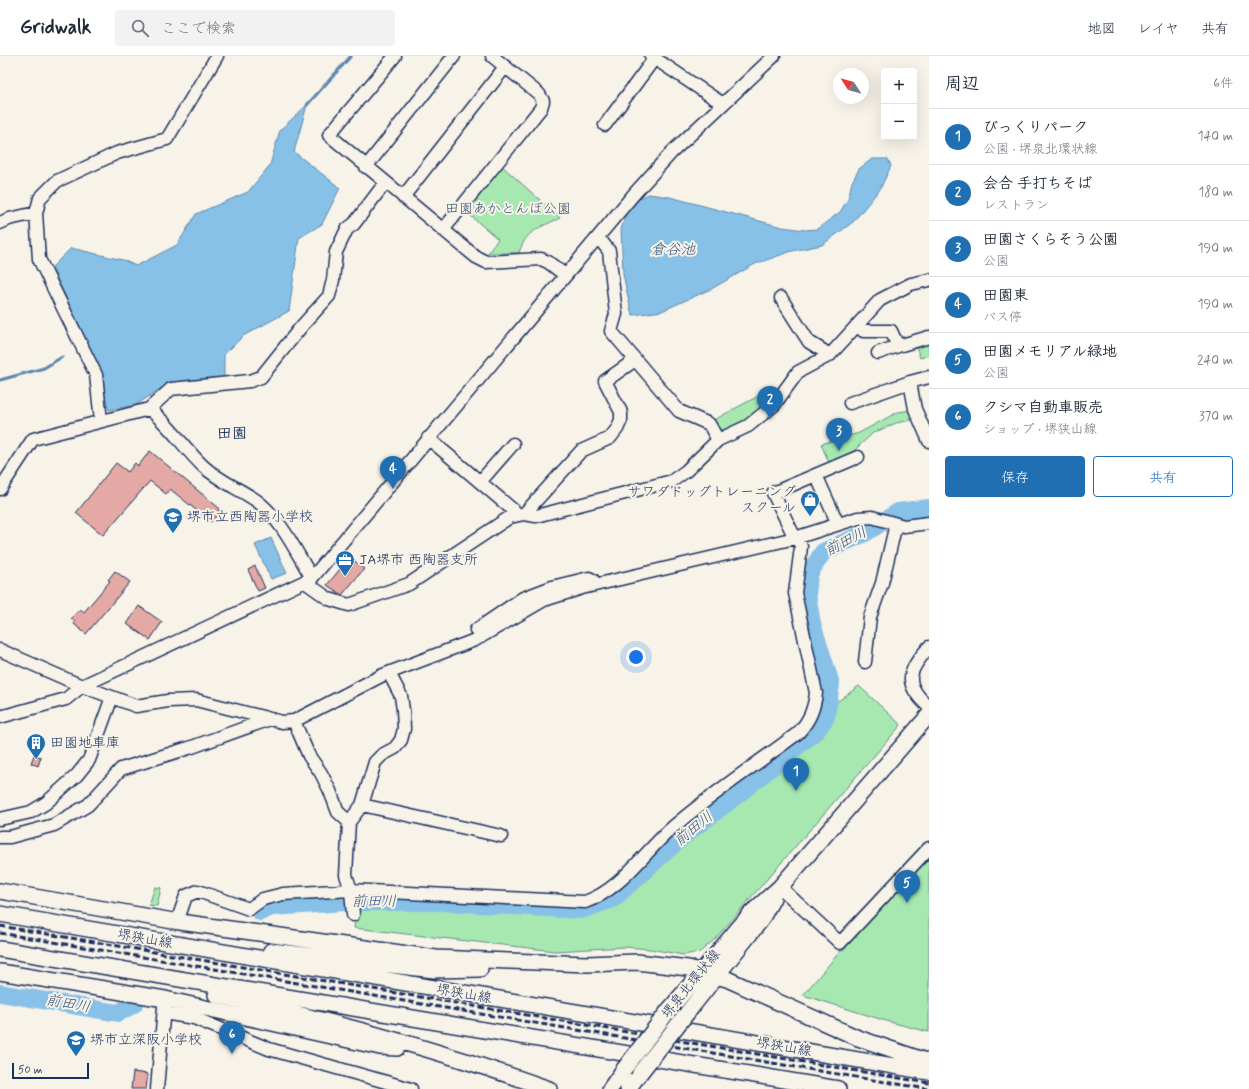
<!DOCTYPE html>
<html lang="ja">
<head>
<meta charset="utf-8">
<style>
	:root { --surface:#fff; --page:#f2f2f3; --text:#1f2937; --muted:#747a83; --line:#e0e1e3; --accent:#1f6fb2 }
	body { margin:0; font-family:Mynerve,"Klee One",sans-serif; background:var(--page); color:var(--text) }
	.controls { position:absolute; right:12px; top:12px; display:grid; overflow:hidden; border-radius:4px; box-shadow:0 4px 16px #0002 }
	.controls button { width:36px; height:36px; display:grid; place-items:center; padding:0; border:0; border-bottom:1px solid var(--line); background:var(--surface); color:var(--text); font:20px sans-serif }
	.compass { position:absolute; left:833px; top:12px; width:36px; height:36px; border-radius:50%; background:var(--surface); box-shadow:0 4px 16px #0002; rotate:306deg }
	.scale { position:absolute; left:12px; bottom:10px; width:77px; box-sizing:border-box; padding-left:4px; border:2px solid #1b2f5e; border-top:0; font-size:11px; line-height:14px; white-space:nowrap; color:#1b2f5e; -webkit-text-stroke:3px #f7f3e8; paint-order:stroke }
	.you { position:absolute; left:636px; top:601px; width:14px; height:14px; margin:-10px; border:3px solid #fff; border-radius:50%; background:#1a73e8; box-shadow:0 0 0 6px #1a73e833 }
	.badge { display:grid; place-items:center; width:26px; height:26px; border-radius:50%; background:var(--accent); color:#fff; font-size:13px; font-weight:700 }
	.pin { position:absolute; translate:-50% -33px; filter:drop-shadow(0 1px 2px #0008) }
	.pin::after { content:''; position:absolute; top:21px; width:14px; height:12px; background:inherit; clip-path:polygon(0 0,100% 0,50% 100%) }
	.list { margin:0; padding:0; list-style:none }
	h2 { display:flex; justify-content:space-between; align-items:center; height:52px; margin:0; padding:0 16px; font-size:17px }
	h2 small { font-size:13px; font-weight:400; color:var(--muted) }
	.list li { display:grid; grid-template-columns:26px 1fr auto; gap:12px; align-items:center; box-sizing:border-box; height:56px; padding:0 16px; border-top:1px solid var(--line) }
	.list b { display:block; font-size:15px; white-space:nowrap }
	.list p { margin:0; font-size:13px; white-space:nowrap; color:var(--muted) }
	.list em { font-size:13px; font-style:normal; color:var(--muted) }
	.actions { display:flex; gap:8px; padding:12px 16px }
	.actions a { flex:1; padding:9px 0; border:1px solid var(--accent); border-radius:4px; text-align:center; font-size:14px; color:var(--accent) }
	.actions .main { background:var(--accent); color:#fff }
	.icon { flex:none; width:22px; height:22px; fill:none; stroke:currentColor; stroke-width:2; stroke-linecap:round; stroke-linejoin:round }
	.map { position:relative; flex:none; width:929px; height:1033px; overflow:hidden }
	header { display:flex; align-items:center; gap:24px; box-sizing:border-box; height:56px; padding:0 20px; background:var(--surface); border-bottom:1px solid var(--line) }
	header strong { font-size:19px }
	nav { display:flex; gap:22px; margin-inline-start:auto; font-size:14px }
	.search { width:280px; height:36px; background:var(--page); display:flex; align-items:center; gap:10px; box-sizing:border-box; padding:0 14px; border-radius:4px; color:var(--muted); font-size:15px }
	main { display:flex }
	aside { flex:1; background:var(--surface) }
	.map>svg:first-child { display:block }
	.green { fill:#a7e8b1; stroke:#618c88 }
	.water { fill:#88c1e7; stroke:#5c87b0 }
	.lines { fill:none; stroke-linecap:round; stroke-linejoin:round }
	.stream { stroke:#5c87b0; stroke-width:3 }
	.river { stroke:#88c1e7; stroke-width:18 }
	.building { fill:#e4a9a4; stroke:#1b2f5e }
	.minor-casing { stroke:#1b2f5e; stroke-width:15 }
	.major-casing { stroke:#1b2f5e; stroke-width:18 }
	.minor { stroke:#f7f3e8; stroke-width:12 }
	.major { stroke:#f7f3e8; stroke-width:15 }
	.rail { stroke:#1b2f5e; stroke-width:3; stroke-dasharray:6 3; stroke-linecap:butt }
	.major-bridge-casing { stroke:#1b2f5e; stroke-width:18; stroke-linecap:butt }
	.major-bridge { stroke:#f7f3e8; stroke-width:15 }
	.labels { text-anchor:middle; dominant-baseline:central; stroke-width:4; stroke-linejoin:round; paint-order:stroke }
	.park-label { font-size:14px; fill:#37546f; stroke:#f7f3e8 }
	.poi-label { font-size:14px; fill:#1b2f5e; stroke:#f7f3e8; text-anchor:start }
	.street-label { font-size:14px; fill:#1b2f5e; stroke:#f7f3e8 }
	.water-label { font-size:15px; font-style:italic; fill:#365480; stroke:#f7f3e8 }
	.neighbourhood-label { font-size:15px; font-weight:bold; fill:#1b2f5e; stroke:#f7f3e8 }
</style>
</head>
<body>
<header>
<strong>Gridwalk</strong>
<div class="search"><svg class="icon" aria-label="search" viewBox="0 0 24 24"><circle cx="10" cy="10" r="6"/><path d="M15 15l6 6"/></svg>ここで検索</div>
<nav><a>地図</a><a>レイヤ</a><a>共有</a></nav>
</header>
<main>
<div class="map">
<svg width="929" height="1033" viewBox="0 0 929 1033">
	<rect width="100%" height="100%" fill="#f7f3e8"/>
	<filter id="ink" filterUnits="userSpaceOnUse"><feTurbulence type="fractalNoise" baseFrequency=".025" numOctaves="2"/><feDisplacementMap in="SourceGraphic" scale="8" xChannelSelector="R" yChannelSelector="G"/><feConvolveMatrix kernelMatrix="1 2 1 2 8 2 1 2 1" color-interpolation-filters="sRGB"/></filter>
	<g filter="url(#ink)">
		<path class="green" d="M502 110 560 162C539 172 526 174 519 197H488L498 183 466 156Z
			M929 286V299L920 302 916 290Z
			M762 338 771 345 756 359 720 379 712 365Z
			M911 354 912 364 896 367 873 377 846 402 830 409 821 388 859 377 898 356Z
			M859 630 901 669 715 883 700 896 683 899 650 893 624 891 555 895 354 872 357 850 587 860 620 845 681 788 815 681 828 666 834 648Z
			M929 803V976L886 965 803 939 843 892Z
			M155 831 161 832 157 850 149 849Z"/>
		<path class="water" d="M307 49 294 96 340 132 322 168 299 182 289 255 243 280 224 299V322L165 330 136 349 109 354 90 293 52 211 71 192 123 204 136 210 177 189 196 158 248 136 270 109 280 74Z
			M872 103H888L891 110 880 133 853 166 822 189 792 195 755 208 713 232 662 255 633 259 631 255 623 218 621 173 626 158 640 142 649 138 670 141 782 171 805 174 817 173 840 156 848 143 852 126 859 113Z
			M271 482 287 517 271 523 255 489Z"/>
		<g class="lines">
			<path class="stream" d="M307 49 351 0
				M0 324 44 312 62 301"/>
			<path class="river" d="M260 856 272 851 346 846H444L581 854 613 843 682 781 741 736 816 675 826 661 831 628 812 568 807 538 809 518 823 496 867 476 898 456 929 452
				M0 937 118 957 134 948"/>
		</g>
		<path class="building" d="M150 395 219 452 218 454 220 456 211 466 170 433 166 438 150 425 103 479 76 457 116 407 128 416 135 407 138 410Z
			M350 501 364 513 342 539 327 529Z
			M255 510 265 532 258 535 248 514Z
			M115 515 130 526 86 578 74 568 75 566 71 563 80 553 84 556 110 525 108 524Z
			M139 550 162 566 150 584 127 568Z
			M34 699 41 701 38 710 31 707Z
			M133 1016 148 1018 146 1033H131Z"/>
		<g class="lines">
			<g class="minor-casing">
				<path id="minor" d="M395 0 329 79 476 201 486 206 541 203 548 206 565 219
					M651 0 723 48
					M605 69 654 3
					M366 111 454 0
					M403 141 505 11
					M0 167 9 163 36 157
					M443 174 541 52 543 45 539 38 492 0
					M598 181 609 195 616 258 611 275 679 355 709 368 718 384
					M781 242 809 286 830 299
					M858 269 863 275H891L898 290 929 281
					M878 297 898 290
					M929 321 910 326 915 353 929 385
					M850 347 910 326
					M149 353C170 369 184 392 203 410 219 425 240 433 257 445 282 464 296 496 312 522
					M101 365 96 319 39 203 36 157 40 142 57 125 117 97 167 83 217 0
					M428 382 519 459
					M816 419 838 468
					M480 426 513 388
					M0 433 33 383 149 353 171 333 250 325 261 321 301 271 329 240 333 224 336 196 347 173 354 168 385 127
					M524 458 581 395 610 382 617 373 621 364V356L605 325 635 304
					M795 482 773 437 858 401
					M305 526 329 543 349 549 409 528 510 461 524 458 536 460 672 425 686 415 718 384 748 370 774 349 798 316 830 299 880 244 911 228 929 224
					M481 581 476 574 523 542 552 531 589 522 593 524
					M929 591C908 615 902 627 929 651
					M0 594 82 630 136 650 168 645 196 644 282 666 294 665 383 619 475 584 544 544 582 532 795 482 858 462 872 461 904 470 929 467
					M865 606 870 561 882 527 896 468
					M0 661 66 643 82 630 312 522 634 138 672 96 774 0
					M294 665 309 700 321 717 330 735 338 756 349 766
					M362 749 501 780
					M0 763 31 756 46 747 77 719 89 704 112 641
					M0 781H10L54 769 88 749 121 713 192 691 270 663
					M780 831 840 887 929 792
					M353 859 351 834 346 819 349 766 362 749 375 706 382 699 395 692 401 684 404 673 403 654 401 640 389 617
					M177 866 186 840 198 835 249 853 263 843 283 838 351 834 585 846C621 834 644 796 673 771 711 738 757 708 798 677 809 665 814 654 816 637L795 537 801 491 798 481
					M164 957 194 962 269 993 411 1033
					M157 1033 164 951"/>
			</g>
			<g class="major-casing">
				<path id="major" d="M0 835 173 865 436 902 587 908 637 906 688 912 727 923 858 982 929 1006
					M0 858 929 1016
					M0 893 838 1033
					M271 895 434 914 480 913
					M0 916 165 943 380 991 397 992
					M216 939C329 964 440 994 549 1033
					M669 954 751 857 780 831 929 659
					M687 957 761 864 773 842
					M610 1033 624 1013
					M628 1033 640 1017"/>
			</g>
			<use href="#minor" class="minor"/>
			<use href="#major" class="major"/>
			<path class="rail" d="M0 870 929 1027
				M0 877 927 1033"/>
			<g class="major-bridge-casing">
				<path id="major-bridge" d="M624 1013 669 954
					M640 1017 687 957"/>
			</g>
			<use href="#major-bridge" class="major-bridge"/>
		</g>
	</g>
	<defs>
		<g id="shop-pin" transform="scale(1)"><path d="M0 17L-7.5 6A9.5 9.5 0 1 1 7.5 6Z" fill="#1f6fb2" stroke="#f7f3e8"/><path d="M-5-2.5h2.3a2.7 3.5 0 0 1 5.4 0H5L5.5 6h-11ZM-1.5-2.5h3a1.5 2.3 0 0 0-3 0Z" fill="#fff"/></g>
		<g id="school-pin" transform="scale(1)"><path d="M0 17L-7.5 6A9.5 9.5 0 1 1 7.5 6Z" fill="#1f6fb2" stroke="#f7f3e8"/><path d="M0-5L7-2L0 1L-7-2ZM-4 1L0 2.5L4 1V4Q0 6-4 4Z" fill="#fff"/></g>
		<g id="office-pin" transform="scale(1)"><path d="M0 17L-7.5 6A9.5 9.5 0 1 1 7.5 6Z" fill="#1f6fb2" stroke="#f7f3e8"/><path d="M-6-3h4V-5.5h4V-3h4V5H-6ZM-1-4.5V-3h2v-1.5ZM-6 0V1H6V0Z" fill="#fff"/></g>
		<g id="building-pin" transform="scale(1)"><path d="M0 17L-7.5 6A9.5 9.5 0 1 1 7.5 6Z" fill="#1f6fb2" stroke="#f7f3e8"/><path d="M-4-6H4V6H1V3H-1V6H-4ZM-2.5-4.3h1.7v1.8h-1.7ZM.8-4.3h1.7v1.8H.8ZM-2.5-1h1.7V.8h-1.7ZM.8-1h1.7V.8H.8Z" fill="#fff"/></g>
	</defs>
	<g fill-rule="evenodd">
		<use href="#shop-pin" x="810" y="444"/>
		<use href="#school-pin" x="173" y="461"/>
		<use href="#office-pin" x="345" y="504"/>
		<use href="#building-pin" x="36" y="687"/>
		<use href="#school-pin" x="76" y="984"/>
	</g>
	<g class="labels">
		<g class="park-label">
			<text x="508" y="153">田園あかとんぼ公園</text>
		</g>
		<g class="poi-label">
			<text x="796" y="436" text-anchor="end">サワダドッグトレーニング<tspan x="796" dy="16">スクール</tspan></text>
			<text x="187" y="461">堺市立西陶器小学校</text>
			<text x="359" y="504">JA堺市 西陶器支所</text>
			<text x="50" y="687">田園地車庫</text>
			<text x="90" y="984">堺市立深阪小学校</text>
		</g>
		<g class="street-label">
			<text transform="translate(145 883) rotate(10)">堺狭山線</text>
			<text transform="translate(691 928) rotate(-51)">堺泉北環状線</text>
			<text transform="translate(464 938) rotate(10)">堺狭山線</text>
			<text transform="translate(784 991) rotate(10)">堺狭山線</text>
		</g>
		<g class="water-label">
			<text x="673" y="194">倉谷池</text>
			<text transform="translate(846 486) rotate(-28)">前田川</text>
			<text transform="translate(694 773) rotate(-39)">前田川</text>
			<text x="374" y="846">前田川</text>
			<text transform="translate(68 948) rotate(10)">前田川</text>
		</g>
		<g class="neighbourhood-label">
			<text x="232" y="378">田園</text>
		</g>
	</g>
</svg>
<div class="controls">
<button>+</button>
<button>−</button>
</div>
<svg class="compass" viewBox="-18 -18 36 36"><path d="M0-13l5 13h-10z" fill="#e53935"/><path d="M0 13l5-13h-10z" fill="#747a83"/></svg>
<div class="scale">50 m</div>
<div class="you"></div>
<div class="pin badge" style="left:796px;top:735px">1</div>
<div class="pin badge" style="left:770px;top:363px">2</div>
<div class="pin badge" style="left:839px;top:395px">3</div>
<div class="pin badge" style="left:393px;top:433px">4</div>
<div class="pin badge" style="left:907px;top:847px">5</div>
<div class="pin badge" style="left:232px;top:998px">6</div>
</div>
<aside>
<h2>周辺<small>6件</small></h2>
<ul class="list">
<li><span class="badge">1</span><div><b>びっくりパーク</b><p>公園 · 堺泉北環状線</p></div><em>140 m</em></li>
<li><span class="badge">2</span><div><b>会合 手打ちそば</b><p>レストラン</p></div><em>180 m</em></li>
<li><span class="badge">3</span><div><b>田園さくらそう公園</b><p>公園</p></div><em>190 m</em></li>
<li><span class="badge">4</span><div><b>田園東</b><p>バス停</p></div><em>190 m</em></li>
<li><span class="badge">5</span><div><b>田園メモリアル緑地</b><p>公園</p></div><em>240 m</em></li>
<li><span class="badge">6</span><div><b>クシマ自動車販売</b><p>ショップ · 堺狭山線</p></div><em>370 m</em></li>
</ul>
<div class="actions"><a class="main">保存</a><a>共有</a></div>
</aside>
</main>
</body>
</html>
